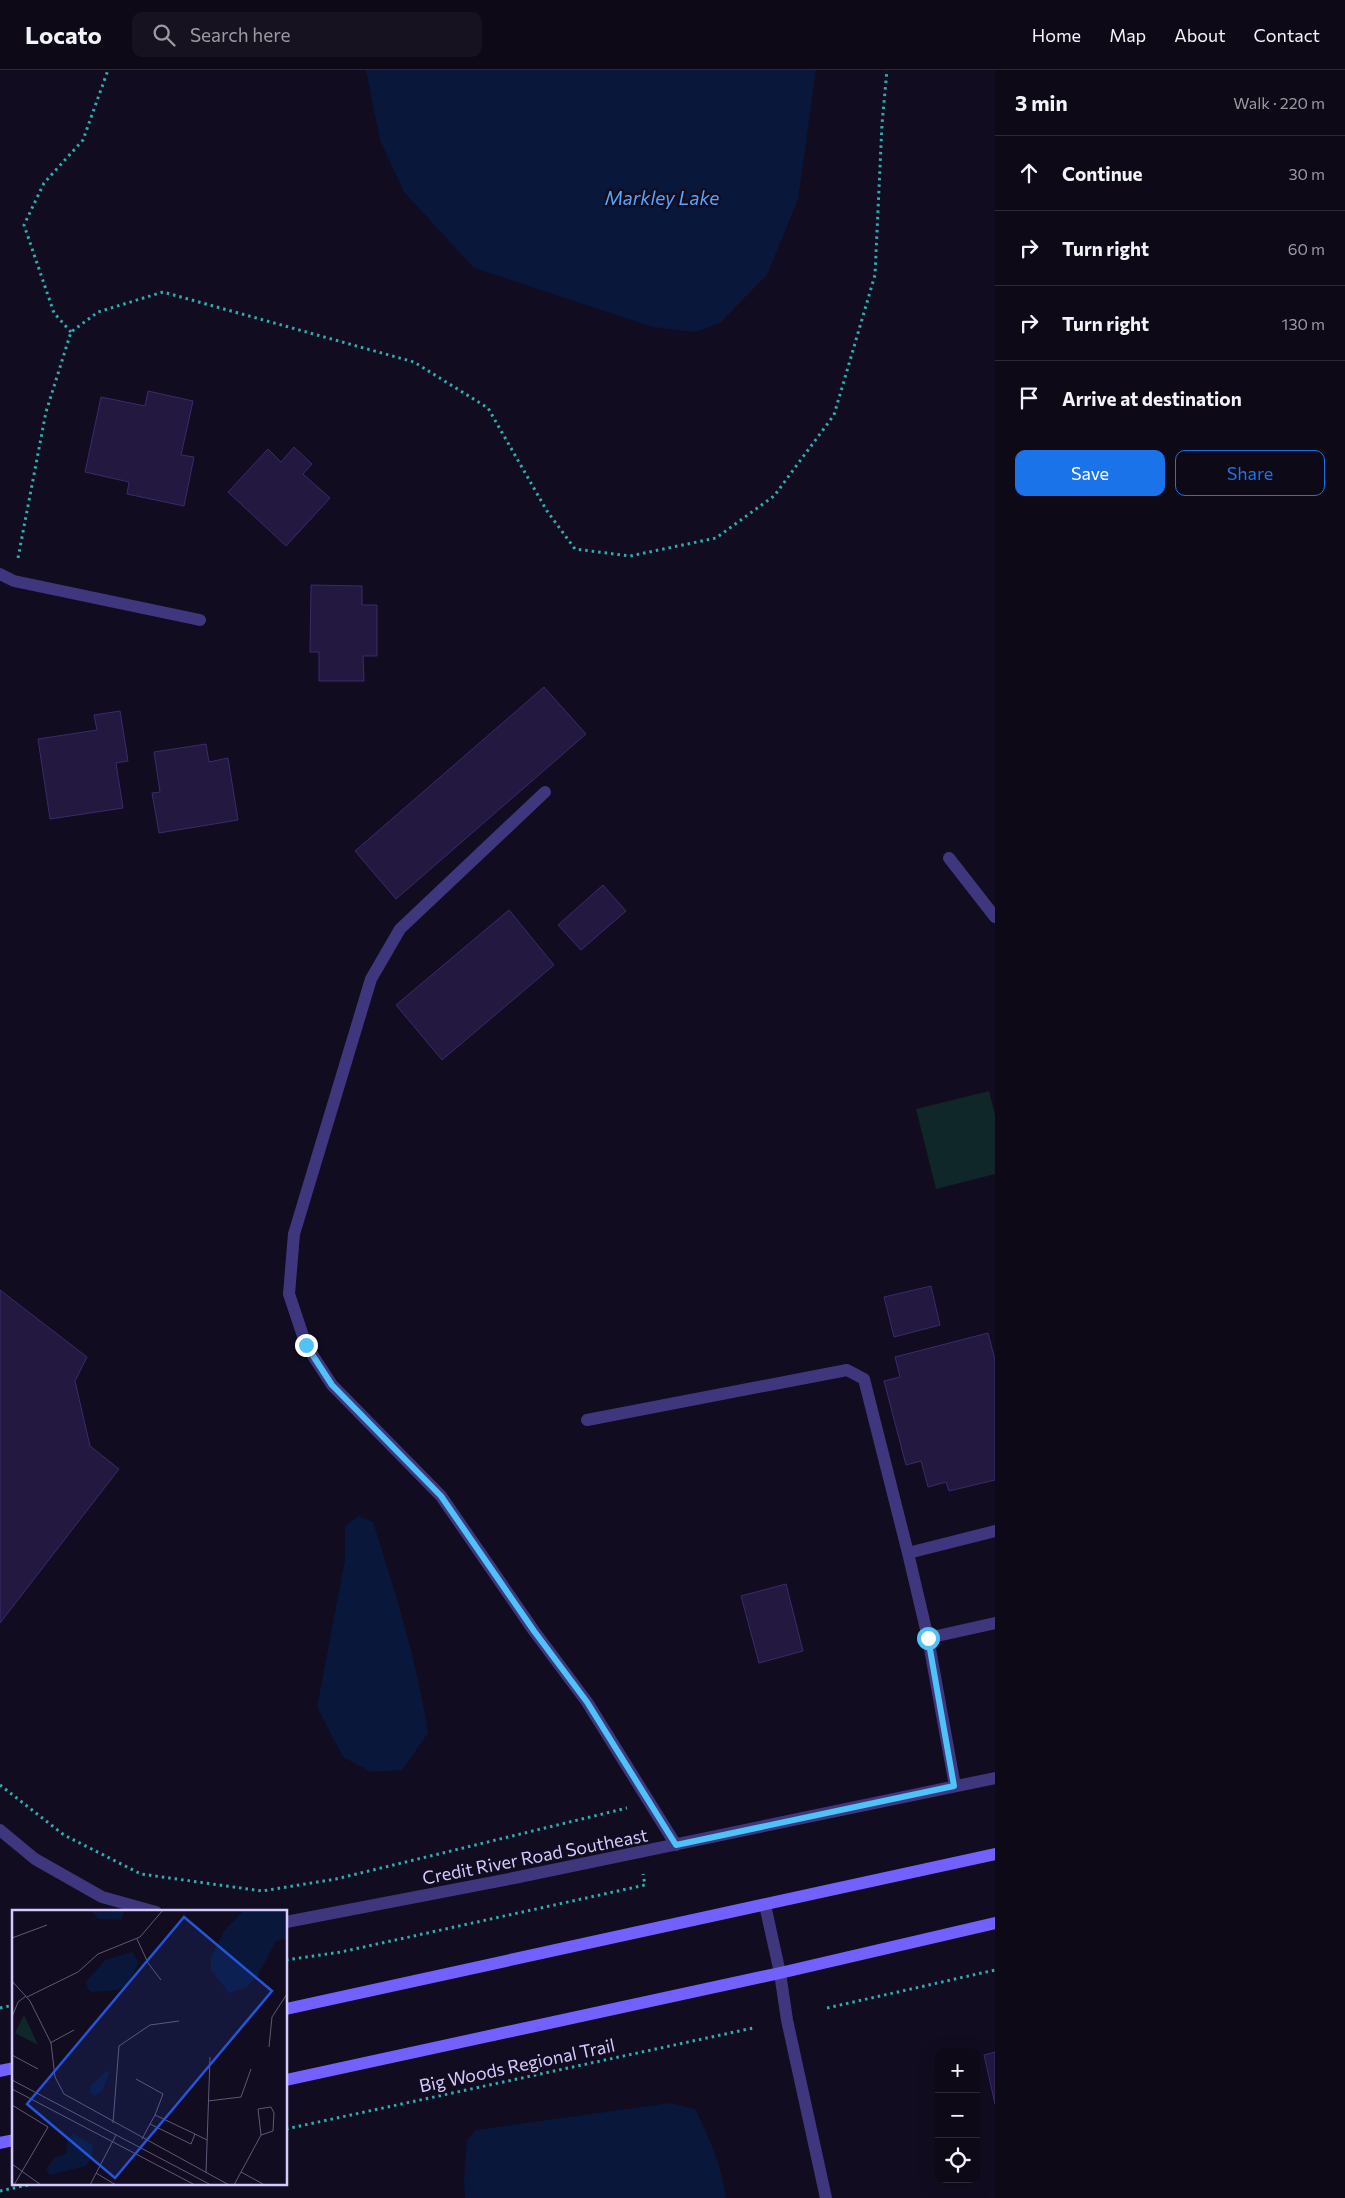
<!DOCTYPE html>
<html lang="en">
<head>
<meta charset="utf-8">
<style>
	:root { --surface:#0d0917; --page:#161220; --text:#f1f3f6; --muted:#9a9aa1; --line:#2d2a36; --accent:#1a73e8 }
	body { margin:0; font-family:Commissioner,sans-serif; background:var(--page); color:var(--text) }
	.controls { position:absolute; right:15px; bottom:15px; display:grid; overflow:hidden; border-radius:10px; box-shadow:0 5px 20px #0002 }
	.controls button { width:45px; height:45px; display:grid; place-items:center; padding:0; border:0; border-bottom:1px solid var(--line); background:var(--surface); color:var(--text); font:25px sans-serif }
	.stop { position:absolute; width:15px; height:15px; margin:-11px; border:4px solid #4fc3f7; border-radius:50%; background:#fff }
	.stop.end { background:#4fc3f7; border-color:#fff; box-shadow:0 1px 5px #0008 }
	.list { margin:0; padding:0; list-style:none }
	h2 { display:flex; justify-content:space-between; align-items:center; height:65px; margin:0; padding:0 20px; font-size:21px }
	h2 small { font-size:16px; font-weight:400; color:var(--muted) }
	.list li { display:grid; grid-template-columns:32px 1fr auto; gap:15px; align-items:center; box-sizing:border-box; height:75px; padding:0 20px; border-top:1px solid var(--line) }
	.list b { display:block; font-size:19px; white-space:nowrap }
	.list em { font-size:16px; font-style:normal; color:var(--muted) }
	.actions { display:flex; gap:10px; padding:15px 20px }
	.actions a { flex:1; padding:11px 0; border:1px solid var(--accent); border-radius:10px; text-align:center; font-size:18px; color:var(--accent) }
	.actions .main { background:var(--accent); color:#fff }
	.icon { flex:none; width:28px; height:28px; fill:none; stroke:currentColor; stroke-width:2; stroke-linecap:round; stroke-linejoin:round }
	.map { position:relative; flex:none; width:995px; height:2128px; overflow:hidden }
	header { display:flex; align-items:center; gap:30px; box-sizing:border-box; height:70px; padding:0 25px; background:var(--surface); border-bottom:1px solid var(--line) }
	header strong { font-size:24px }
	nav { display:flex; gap:28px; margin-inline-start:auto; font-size:18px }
	.search { width:350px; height:45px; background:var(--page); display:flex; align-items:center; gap:12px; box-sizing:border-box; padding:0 18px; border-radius:10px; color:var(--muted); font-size:19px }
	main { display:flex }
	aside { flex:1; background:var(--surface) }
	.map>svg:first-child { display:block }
	.green { fill:#0f2729 }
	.water { fill:#09173b }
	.building { fill:#231840; stroke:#3c2a6c }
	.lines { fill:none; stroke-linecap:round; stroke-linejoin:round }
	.path { stroke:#2dadb0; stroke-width:3; stroke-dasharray:2.5 4; stroke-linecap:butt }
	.service { stroke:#3f377e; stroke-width:12 }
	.minor { stroke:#3f377e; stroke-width:12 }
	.secondary { stroke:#7261ff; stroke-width:12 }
	.route { stroke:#4fc3f7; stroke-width:6 }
	.labels { text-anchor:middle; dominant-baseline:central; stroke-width:5; stroke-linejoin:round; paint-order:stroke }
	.street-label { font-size:18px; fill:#d4caff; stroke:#110c1f }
	.water-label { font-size:19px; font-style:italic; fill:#58a4ff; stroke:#110c1f }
	.inset-road { fill:none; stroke:#5f5879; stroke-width:1 }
	.view { fill:#2654da; fill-opacity:0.15; stroke:#2654da; stroke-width:2.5 }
	.inset-edge { fill:none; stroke:#d4caff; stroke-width:2.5 }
</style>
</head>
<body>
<header>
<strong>Locato</strong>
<div class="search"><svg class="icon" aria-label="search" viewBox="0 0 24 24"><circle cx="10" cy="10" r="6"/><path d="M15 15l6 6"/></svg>Search here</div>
<nav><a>Home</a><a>Map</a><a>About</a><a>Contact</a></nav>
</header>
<main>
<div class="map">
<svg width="995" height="2128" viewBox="0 0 995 2128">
	<rect width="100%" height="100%" fill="#110c1f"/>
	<path class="green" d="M989 1021 995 1045V1104L936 1119 916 1039Z"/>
	<path class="water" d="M366 0H816L798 129 767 205 720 253 695 262 653 257 474 198 404 122 380 70Z
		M359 1446 373 1452C395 1521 417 1591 428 1663L402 1700 371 1702 343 1687 317 1637 345 1490V1456Z
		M670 2033 695 2039C709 2067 722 2097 726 2128H465L464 2109 467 2070 476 2060Z"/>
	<path class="building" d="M148 321 193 331 181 385 194 387 184 436 127 424 129 412 85 402 101 327 145 336Z
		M294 377 312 394 303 404 330 428 286 476 228 422 268 379 281 392Z
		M311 515 362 516V535H377V586H363L364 611H319V582H310Z
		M544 617 586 664 396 829 355 781Z
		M120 641 128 691 116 693 123 738 50 749 38 669 97 660 94 645Z
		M206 674 209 692 228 688 238 750 159 763 152 723 160 722 154 682Z
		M603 815 626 841 581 880 558 855Z
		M509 840 554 895 442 990 396 935Z
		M931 1216 940 1255 894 1267 884 1227Z
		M0 1220 87 1287 75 1311 90 1376 119 1399 0 1553Z
		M988 1263 995 1290V1410L949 1421 946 1412 928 1417 921 1391 906 1395 884 1311 900 1307 895 1287Z
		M786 1514 803 1581 759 1593 741 1526Z
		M995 1982V2034L984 1985Z"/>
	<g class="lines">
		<path class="path" d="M71 262 54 243 24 155 44 113 83 70 108 0
			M18 488 46 342 71 262 98 242 163 222 414 292 488 338 547 441 575 479 630 486 716 468 774 426 834 345 875 205 882 54 887 0
			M0 1715 64 1765 141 1804 262 1821 336 1809 627 1738
			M286 1890 341 1882 645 1815 643 1804
			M0 1938 14 1935
			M827 1938 995 1900
			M286 2059 753 1958
			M0 2121 32 2114"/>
		<path class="service" d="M545 722 400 859 371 909 294 1164 289 1224 306 1275 332 1315 441 1426 534 1561 587 1632 676 1775
			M949 788 995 847
			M587 1350 847 1300 864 1309 908 1483
			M928 1568 908 1483 995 1461
			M955 1716 928 1568 995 1553"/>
		<path class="minor" d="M0 504 14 511 200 550
			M0 1760 35 1789 102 1827 156 1842
			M765 1835 780 1903 787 1950 826 2128
			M286 1852 514 1808 995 1708"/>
		<path class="secondary" d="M286 1939 995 1784
			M0 2001 14 1998
			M286 2010 780 1903 995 1853
			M0 2073 14 2070"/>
	</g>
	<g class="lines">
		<path class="route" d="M306 1275 332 1315 441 1426 534 1561 587 1632 676 1775 954 1716 928 1568"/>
	</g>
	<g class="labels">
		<g class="street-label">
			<text transform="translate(535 1786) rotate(-11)">Credit River Road Southeast</text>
			<text transform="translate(517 1995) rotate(-12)">Big Woods Regional Trail</text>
		</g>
		<g class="water-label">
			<text x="662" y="127">Markley Lake</text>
		</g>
	</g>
	<g transform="translate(12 1840)">
		<rect width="275" height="275" fill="#110c1f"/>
		<path d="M12 105 26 135 3 123Z" fill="#0f2729"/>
		<path d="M78 0H113L109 10 87 9ZM232 0H275V29L264 31 245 67 233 78 217 83 199 60V48L212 21ZM120 42 127 53 115 75 106 80 80 82 76 79 74 72 93 50ZM95 161 98 162 90 181 82 186 78 181 79 175ZM61 224 81 235 80 247 74 256 38 265 34 259 42 248 54 243 55 231Z" fill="#09173b"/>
		<path class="inset-road" d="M0 28 35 15M125 29 136 53 149 70M0 71 18 91 39 133 43 167 52 184 217 275M15 87 66 62 86 44 128 27 151 0M0 107 6 92 14 86M38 133 62 120M257 137 260 107 275 84M0 145 26 159M124 169 151 184 143 205M0 170 199 275M0 179 183 275M196 191 229 187 239 159M0 195 36 217 2 275M101 213 107 136 138 115 167 111M138 214 143 205 183 224M130 229 138 214 179 234 183 224 195 230M0 254 29 275M229 262 251 274M84 263 104 275M194 263 198 147M78 275 104 225M222 275 249 225 246 199 259 197 262 203 261 221 249 225"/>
		<path class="view" d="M172 7 260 81 103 268 15 194Z"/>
		<rect width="275" height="275" class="inset-edge"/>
	</g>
</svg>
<div class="controls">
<button>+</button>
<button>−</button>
<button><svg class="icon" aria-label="locate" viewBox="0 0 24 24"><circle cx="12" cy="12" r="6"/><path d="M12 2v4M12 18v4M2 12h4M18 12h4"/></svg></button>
</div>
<div class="stop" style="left:928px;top:1568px"></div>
<div class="stop end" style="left:306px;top:1275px"></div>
</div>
<aside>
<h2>3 min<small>Walk · 220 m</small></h2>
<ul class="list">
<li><svg class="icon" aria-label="ahead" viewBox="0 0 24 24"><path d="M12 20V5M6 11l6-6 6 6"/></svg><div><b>Continue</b></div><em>30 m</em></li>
<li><svg class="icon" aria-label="right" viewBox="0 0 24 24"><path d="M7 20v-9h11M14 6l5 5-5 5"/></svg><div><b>Turn right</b></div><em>60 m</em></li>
<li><svg class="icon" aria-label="right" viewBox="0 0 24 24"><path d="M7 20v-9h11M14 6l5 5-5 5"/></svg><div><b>Turn right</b></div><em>130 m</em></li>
<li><svg class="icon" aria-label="arrive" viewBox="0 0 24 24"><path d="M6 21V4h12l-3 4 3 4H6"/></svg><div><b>Arrive at destination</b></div></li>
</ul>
<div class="actions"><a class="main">Save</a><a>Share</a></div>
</aside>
</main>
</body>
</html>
